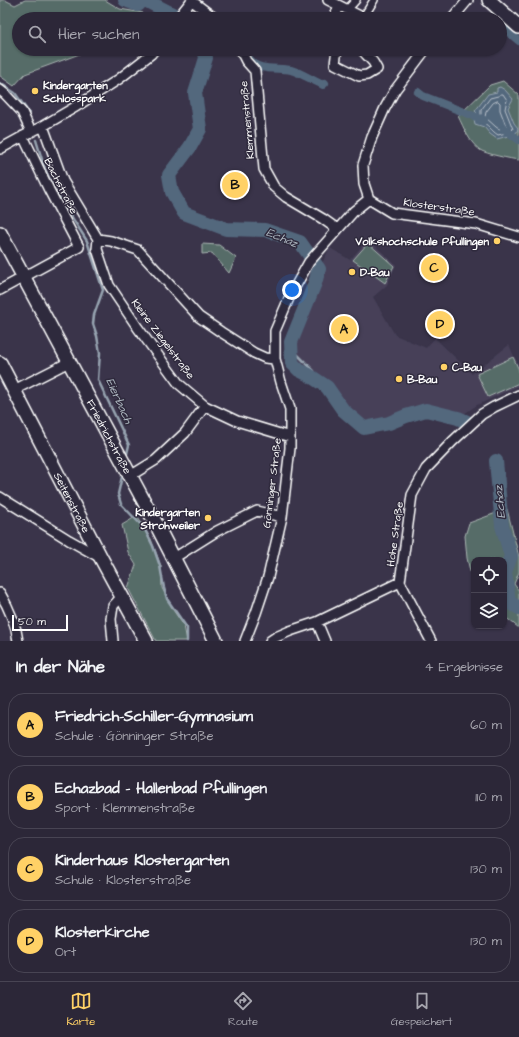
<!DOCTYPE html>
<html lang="de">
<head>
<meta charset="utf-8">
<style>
	:root { --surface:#2c2738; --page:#342f40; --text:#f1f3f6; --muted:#a6a5ae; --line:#484453; --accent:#ffd166 }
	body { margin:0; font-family:"Architects Daughter",sans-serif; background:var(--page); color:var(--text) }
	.controls { position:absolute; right:12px; bottom:12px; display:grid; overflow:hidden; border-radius:8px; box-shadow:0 1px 3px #0004 }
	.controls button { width:36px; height:36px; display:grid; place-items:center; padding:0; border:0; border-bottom:1px solid var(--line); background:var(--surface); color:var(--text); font:20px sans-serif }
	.scale { position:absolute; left:12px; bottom:10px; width:56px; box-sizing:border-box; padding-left:4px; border:2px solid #fff; border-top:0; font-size:11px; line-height:14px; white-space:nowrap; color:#fff; -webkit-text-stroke:3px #2f2a3d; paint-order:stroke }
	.you { position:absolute; left:292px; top:290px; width:14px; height:14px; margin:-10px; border:3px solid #fff; border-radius:50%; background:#1a73e8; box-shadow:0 0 0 6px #1a73e833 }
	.badge { display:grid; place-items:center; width:26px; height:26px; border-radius:50%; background:var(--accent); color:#111; font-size:13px; font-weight:700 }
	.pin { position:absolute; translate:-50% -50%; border:2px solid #fff; box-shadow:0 1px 4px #0006 }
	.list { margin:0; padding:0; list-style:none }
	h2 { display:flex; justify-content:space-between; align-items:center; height:52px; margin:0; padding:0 16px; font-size:17px }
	h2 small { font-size:13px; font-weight:400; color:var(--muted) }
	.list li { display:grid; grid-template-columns:26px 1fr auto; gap:12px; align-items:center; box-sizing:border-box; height:64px; margin:0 8px 8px; padding:0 8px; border:1px solid var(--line); border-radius:16px }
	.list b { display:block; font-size:15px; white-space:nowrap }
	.list p { margin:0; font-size:13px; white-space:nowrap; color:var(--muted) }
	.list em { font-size:13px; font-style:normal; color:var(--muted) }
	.icon { flex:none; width:22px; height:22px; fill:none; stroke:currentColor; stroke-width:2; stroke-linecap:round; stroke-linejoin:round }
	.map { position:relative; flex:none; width:519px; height:641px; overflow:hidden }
	.search { position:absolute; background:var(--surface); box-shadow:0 1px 3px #0004; left:12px; right:12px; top:12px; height:44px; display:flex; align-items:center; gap:10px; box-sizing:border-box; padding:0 14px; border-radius:22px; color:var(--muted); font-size:15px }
	.sheet { height:340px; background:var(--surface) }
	nav { display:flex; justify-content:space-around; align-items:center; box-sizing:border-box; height:56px; border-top:1px solid var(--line); background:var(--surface); font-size:11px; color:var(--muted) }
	nav a { display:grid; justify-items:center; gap:2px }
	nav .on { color:var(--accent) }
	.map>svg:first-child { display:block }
	.built { fill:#474159 }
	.green { fill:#566c67; stroke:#aab6b3 }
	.water { fill:#52677d; stroke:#97a4b1 }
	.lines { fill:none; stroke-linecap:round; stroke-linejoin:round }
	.shore { stroke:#bac2cb; stroke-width:1 }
	.stream { stroke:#97a4b1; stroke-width:2.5 }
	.canal { stroke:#52677d; stroke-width:8 }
	.river { stroke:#52677d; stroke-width:14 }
	.pedestrian-casing { stroke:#fff; stroke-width:10 }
	.minor-casing { stroke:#fff; stroke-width:12 }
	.secondary-casing { stroke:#fff; stroke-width:16 }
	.pedestrian { stroke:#2f2a3d; stroke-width:7 }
	.minor { stroke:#2f2a3d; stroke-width:9 }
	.secondary { stroke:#2f2a3d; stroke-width:13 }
	.poi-dot { fill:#ffd166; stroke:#2f2a3d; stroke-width:1.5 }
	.labels { text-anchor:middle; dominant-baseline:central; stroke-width:3; stroke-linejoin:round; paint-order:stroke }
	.poi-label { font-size:11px; font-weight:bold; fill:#fff; stroke:#2f2a3d; text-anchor:start }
	.street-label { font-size:11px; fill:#fff; stroke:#2f2a3d }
	.water-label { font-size:12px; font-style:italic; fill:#b1bbc4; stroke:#2f2a3d }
</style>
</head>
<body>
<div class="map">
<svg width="519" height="641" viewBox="0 0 519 641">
	<rect width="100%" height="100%" fill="#3a344a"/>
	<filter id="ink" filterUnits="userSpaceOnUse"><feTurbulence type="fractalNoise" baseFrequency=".025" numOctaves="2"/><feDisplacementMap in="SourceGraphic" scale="8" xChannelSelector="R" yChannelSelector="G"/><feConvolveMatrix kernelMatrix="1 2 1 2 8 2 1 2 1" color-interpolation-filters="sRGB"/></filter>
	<g filter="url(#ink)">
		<path class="built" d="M368 239 396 265 387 285 373 297 395 335 426 348 435 338 472 374 509 345 519 367V386L477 405 458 418 426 410 406 416 389 423 364 428 343 410 327 387 309 375 299 370 292 363 291 342 315 283 319 269 330 248 350 260Z"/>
		<path class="green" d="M0 0H5L15 5 25 0H105L120 9 143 13 138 19H19V49H84L85 52 25 74 14 86 0 76Z
			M503 81 519 95V160C511 159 486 154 480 150 469 142 464 128 458 116L490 85Z
			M368 243 394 266 385 283 353 260Z
			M202 244 219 245 236 258 229 273 212 253 202 254Z
			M513 357 519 370V383L488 397 477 374Z
			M507 509 519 557V572L514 584 519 591V628L504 616V560H474V589L467 558 465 536 469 523Z
			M137 516 151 539 161 566 162 588 173 610 184 626 187 641H156L128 588 136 565 128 552 122 525Z"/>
		<path class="water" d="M500 87 505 90 513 99 508 108 514 123 518 128 517 132 512 135 497 139 490 134 484 127 475 124 474 119 477 113 475 111 488 94 497 92V88Z"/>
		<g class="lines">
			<path class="shore" d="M501 94H503L507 100 505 109 513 129 510 132 498 135C490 130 489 124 479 121L478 120 481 114V110L490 98 498 96Z
				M498 101 500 103V110L506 126 505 128 499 129 496 127 485 117 486 112 493 103Z"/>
			<path class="stream" d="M0 83 15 93 29 113
				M36 140 45 169 55 191 87 241 103 290 94 315 93 324 97 336 100 353 98 380 129 445 126 458
				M291 348 314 371 315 379
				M123 472 118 494 121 504 144 528 153 546 160 566 164 588 167 599 187 628V641"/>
			<path class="canal" d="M500 25 519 41
				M249 59C258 72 278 67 291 70 299 72 314 81 323 85L325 83
				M418 92 423 96 484 120
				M504 129 519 140"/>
			<path class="river" d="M125 0 138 5 143 0
				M145 0 182 19
				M204 49 206 58 195 93 200 129 190 147 169 175 172 192 184 213 226 229 265 230 300 242 319 269 315 283 291 342 292 363 299 370 309 375 327 387 343 410 364 428 389 423 406 416 426 410 458 418 467 422
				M496 461 502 526 511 556 505 572 509 602 519 608"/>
			<g class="pedestrian-casing">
				<path id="pedestrian" d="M347 10 356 0
					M363 18 374 0"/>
			</g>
			<g class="minor-casing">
				<path id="minor" d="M328 0 366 19
					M192 1 216 19
					M177 19 192 0
					M337 19 335 16 339 6
					M452 19 468 0
					M240 49 246 61 255 71 264 169 274 187 286 197 323 219 337 229
					M337 49 335 64 359 76 367 75 377 69 373 62 361 49
					M426 49 395 90 385 108 372 137 363 165 364 184 369 199 392 213 476 224 519 237
					M0 90 5 94 22 112 31 132
					M43 126 63 181 98 239
					M0 149 31 132 43 126 77 106 119 79 151 54 155 49
					M98 239 97 249 109 285 138 328 179 384 205 406 237 421 290 437
					M98 239 111 241 138 250 199 317 221 332 254 353 265 358 275 359
					M0 290 79 247 49 190 23 136
					M14 390 69 362
					M130 476 156 460 185 433 205 406
					M0 497 69 540 101 558
					M174 558 217 531 257 511 282 517
					M400 582 431 641
					M0 593C9 608 16 624 18 641
					M317 622 325 641
					M113 641 111 619 113 606 122 596
					M245 641 256 613 268 577 282 517 290 448V409L281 382 275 359V331L290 296 309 262 354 211 369 199
					M270 641 276 637 290 631 317 622 400 582 412 495 426 469 453 441 482 414 494 407 519 395"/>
			</g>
			<g class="secondary-casing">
				<g id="secondary">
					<path d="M489 0 519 27"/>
					<path id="s1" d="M0 233 154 520 216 641"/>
					<path id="s2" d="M0 363 101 558 146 641"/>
				</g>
			</g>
			<use href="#pedestrian" class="pedestrian"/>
			<use href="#minor" class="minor"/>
			<use href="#secondary" class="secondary"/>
		</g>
	</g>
	<g class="poi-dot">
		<circle cx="35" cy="91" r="4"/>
		<circle cx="497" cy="241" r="4"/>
		<circle cx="352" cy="272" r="4"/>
		<circle cx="444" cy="367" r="4"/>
		<circle cx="399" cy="379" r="4"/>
		<circle cx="208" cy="518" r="4"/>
	</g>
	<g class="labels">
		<g class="poi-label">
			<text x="43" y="85">Kindergarten<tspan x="43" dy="13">Schlosspark</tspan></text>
			<text x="489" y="241" text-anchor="end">Volkshochschule Pfullingen</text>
			<text x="360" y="272">D-Bau</text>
			<text x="452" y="367">C-Bau</text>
			<text x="407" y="379">B-Bau</text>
			<text x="200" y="512" text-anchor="end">Kindergarten<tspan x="200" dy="13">Strohweiler</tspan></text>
		</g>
		<g class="street-label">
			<text transform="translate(247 120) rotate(-95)">Klemmenstraße</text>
			<text transform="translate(61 186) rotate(63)">Bachstraße</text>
			<text transform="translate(439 207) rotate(8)">Klosterstraße</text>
			<text transform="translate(163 339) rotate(53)">Kleine Ziegelstraße</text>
			<text stroke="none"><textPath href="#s1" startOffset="231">Friedrichstraße</textPath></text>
			<text transform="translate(272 483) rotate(-83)">Gönninger Straße</text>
			<text stroke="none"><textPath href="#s2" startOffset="157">Seitenstraße</textPath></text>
			<text transform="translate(395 534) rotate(-82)">Hohe Straße</text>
		</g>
		<g class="water-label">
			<text transform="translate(282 238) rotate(22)">Echaz</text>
			<text transform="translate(119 401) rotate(66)">Eierbach</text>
			<text transform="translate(500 502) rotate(-95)">Echaz</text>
		</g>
	</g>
</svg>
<div class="controls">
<button><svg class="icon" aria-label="locate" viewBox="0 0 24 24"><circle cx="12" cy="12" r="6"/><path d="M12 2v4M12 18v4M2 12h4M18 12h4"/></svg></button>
<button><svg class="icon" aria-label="layers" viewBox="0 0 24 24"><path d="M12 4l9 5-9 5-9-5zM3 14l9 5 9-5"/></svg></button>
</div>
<div class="scale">50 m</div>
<div class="you"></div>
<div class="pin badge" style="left:344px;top:329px">A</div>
<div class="pin badge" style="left:235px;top:185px">B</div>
<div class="pin badge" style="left:434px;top:268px">C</div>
<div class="pin badge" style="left:440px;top:324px">D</div>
<div class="search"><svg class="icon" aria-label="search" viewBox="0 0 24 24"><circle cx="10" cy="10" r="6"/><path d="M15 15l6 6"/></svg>Hier suchen</div>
</div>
<section class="sheet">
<h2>In der Nähe<small>4 Ergebnisse</small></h2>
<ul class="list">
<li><span class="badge">A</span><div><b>Friedrich-Schiller-Gymnasium</b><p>Schule · Gönninger Straße</p></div><em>60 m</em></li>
<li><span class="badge">B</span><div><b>Echazbad - Hallenbad Pfullingen</b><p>Sport · Klemmenstraße</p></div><em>110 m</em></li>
<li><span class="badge">C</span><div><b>Kinderhaus Klostergarten</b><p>Schule · Klosterstraße</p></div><em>130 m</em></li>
<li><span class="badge">D</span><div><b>Klosterkirche</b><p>Ort</p></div><em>130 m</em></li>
</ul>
</section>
<nav>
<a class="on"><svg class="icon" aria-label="map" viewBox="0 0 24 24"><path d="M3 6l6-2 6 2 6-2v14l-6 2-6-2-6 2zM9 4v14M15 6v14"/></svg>Karte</a>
<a><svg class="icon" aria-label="directions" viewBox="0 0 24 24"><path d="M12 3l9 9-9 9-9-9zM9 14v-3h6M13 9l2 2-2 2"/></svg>Route</a>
<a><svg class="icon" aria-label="saved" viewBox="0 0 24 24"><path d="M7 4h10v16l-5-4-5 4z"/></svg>Gespeichert</a>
</nav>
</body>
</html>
